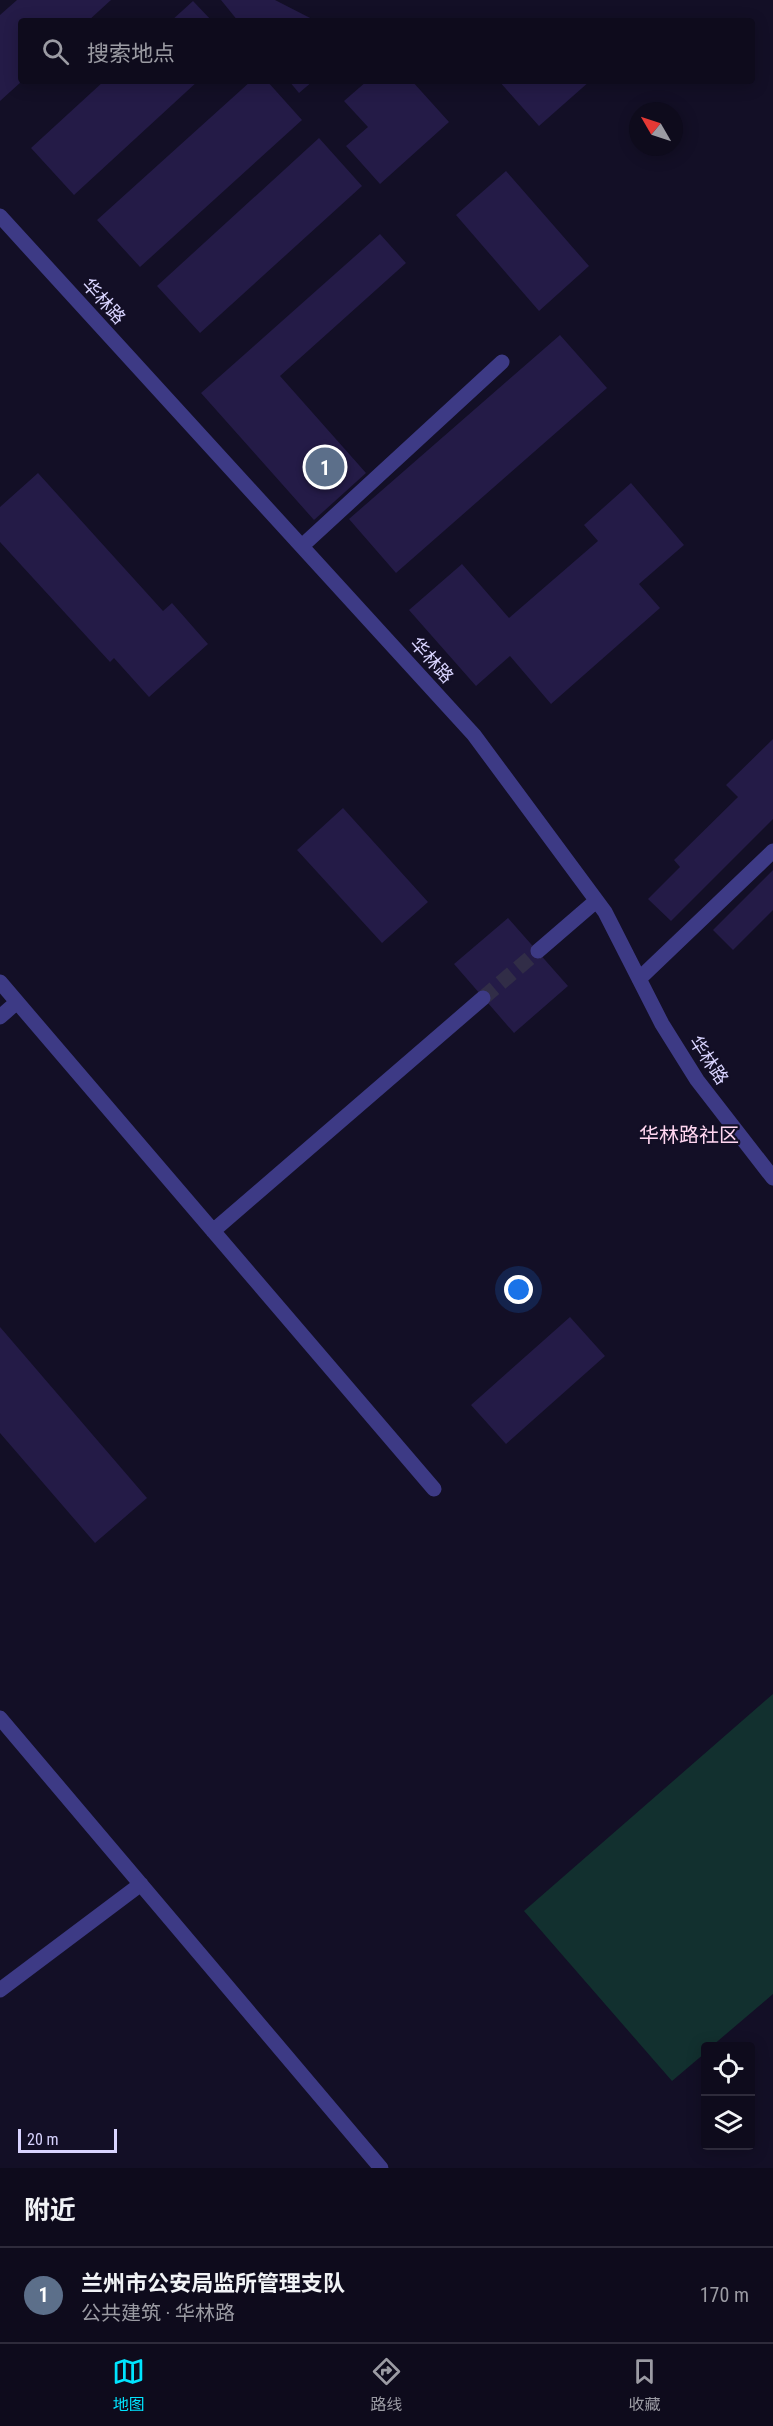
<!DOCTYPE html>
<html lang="zh">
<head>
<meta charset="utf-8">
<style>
	:root { --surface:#0e0b1c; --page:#171425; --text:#f1f3f6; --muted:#9b9ba3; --line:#2e2b3b; --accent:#00e5ff }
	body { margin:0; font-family:"Roboto Condensed","Noto Sans SC",sans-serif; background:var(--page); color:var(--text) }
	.controls { position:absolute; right:18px; bottom:18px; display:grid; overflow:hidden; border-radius:6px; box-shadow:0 3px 15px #0003 }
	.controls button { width:54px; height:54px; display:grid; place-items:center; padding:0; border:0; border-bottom:2px solid var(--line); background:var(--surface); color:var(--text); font:30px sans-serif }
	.compass { position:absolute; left:629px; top:102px; width:54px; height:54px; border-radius:50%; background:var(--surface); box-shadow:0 3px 15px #0003; rotate:309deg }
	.scale { position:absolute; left:18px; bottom:15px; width:99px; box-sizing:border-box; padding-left:6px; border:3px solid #d9d4ff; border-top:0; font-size:16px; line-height:21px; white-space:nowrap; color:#d9d4ff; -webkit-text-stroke:4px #130f26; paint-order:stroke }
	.you { position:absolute; left:519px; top:1290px; width:21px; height:21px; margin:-15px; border:4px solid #fff; border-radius:50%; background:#1a73e8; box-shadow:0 0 0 9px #1a73e833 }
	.badge { display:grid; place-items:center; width:39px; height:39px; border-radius:50%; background:var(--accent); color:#fff; font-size:20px; font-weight:700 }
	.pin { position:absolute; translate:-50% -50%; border:3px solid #fff; box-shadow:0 2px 6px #0006 }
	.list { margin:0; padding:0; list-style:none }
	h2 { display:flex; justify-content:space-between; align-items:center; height:78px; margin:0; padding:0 24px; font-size:26px }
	h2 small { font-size:20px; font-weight:400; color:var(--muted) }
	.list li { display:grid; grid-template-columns:39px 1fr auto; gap:18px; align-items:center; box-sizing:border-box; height:96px; padding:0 24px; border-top:2px solid var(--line) }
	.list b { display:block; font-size:22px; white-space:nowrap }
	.list p { margin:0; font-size:20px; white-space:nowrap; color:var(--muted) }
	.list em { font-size:20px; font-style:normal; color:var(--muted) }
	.icon { flex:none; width:33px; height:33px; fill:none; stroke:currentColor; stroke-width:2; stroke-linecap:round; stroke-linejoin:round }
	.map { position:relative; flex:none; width:773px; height:2168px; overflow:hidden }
	.search { position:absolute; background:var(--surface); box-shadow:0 3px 15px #0003; left:18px; right:18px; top:18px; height:66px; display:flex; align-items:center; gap:15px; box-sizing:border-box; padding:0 21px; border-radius:6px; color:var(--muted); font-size:22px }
	.sheet { height:174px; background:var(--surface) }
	nav { display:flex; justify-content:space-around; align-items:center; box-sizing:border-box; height:84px; border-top:2px solid var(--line); background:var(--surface); font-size:16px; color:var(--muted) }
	nav a { display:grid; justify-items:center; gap:3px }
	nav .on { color:var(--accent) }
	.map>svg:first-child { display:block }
	.green { fill:#12302f }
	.building { fill:#241b47 }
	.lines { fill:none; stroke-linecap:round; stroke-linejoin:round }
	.minor-tunnel { stroke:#312d47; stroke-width:15; stroke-dasharray:15 8; stroke-linecap:butt }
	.minor { stroke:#3d3a85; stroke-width:15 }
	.labels { text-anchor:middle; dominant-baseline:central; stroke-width:4.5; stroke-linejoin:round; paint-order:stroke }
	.street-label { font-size:18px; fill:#d9d4ff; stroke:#130f26 }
	.neighbourhood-label { font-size:20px; fill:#ffd6f0; stroke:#130f26 }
</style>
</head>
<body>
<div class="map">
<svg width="773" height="2168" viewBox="0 0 773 2168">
	<rect width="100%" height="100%" fill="#130f26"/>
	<path class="green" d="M773 1694V1994L712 2046H706L705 2053 672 2081 524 1911Z"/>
	<path class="building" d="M17 0H111L88 21H21V82L0 101V15Z
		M221 0H275L316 21H238Z
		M193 1 212 21H171Z
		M104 81H198L74 195 31 148Z
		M251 81H267L302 120 140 267 97 220Z
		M289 81H313L299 93Z
		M367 81H412L449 122 380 184 346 146 368 127 344 101Z
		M499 81H590L539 126Z
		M319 138 362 186 200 333 157 286Z
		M506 171 589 266 539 311 456 215Z
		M380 234 406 263 280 376 366 473 314 520 201 393Z
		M560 335 607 388 396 573 349 519Z
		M38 473 163 611 172 603 208 644 149 697 114 658 110 662 0 542V507Z
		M631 483 684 545 639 584 660 608 551 704 510 656 476 686 409 610 462 564 509 618 598 541 584 525Z
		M773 739V819L671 921 648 899 680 867 674 860 738 797 726 785Z
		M343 808 428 902 382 943 297 850Z
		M773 870V910L733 950 713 930Z
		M508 918 568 986 514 1033 454 964Z
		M570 1317 605 1356 506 1444 471 1405Z
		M0 1327 147 1498 95 1543 0 1433Z"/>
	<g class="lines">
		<path class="minor-tunnel" d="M483 998 538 951"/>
		<path class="minor" d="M0 216 474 735 605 912 662 1024 697 1080 773 1178
			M302 546 502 362
			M538 951 596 901
			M639 979 773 851
			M0 982 434 1489
			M0 1017 17 1002
			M213 1231 483 998
			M0 1718 381 2168
			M0 1990 141 1884"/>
	</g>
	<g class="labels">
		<g class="street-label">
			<text transform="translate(104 301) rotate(48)">华林路</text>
			<text transform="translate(432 660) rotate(48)">华林路</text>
			<text transform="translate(709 1060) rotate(56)">华林路</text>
		</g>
		<g class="neighbourhood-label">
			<text x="689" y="1135">华林路社区</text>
		</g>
	</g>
</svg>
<div class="controls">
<button><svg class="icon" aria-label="locate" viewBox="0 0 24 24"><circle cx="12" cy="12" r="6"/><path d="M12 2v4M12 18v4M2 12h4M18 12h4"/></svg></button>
<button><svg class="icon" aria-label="layers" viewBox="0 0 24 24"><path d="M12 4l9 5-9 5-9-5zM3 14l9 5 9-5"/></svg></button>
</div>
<svg class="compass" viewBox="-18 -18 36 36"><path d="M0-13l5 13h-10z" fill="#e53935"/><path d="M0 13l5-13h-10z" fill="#9b9ba3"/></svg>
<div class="scale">20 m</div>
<div class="you"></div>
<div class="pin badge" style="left:325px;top:467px;background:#5c6f8a">1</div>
<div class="search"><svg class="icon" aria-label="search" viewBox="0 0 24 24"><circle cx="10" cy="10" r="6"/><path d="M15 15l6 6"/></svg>搜索地点</div>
</div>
<section class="sheet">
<h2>附近<small></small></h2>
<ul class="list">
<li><span class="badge" style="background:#5c6f8a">1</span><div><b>兰州市公安局监所管理支队</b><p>公共建筑 · 华林路</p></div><em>170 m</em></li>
</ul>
</section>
<nav>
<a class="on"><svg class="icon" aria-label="map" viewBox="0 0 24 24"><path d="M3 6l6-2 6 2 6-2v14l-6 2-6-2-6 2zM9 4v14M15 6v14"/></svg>地图</a>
<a><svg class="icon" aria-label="directions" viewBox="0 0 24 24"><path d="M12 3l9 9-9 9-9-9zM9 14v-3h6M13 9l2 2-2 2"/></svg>路线</a>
<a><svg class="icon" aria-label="saved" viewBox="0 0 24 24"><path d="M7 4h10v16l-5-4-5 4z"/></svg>收藏</a>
</nav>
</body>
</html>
